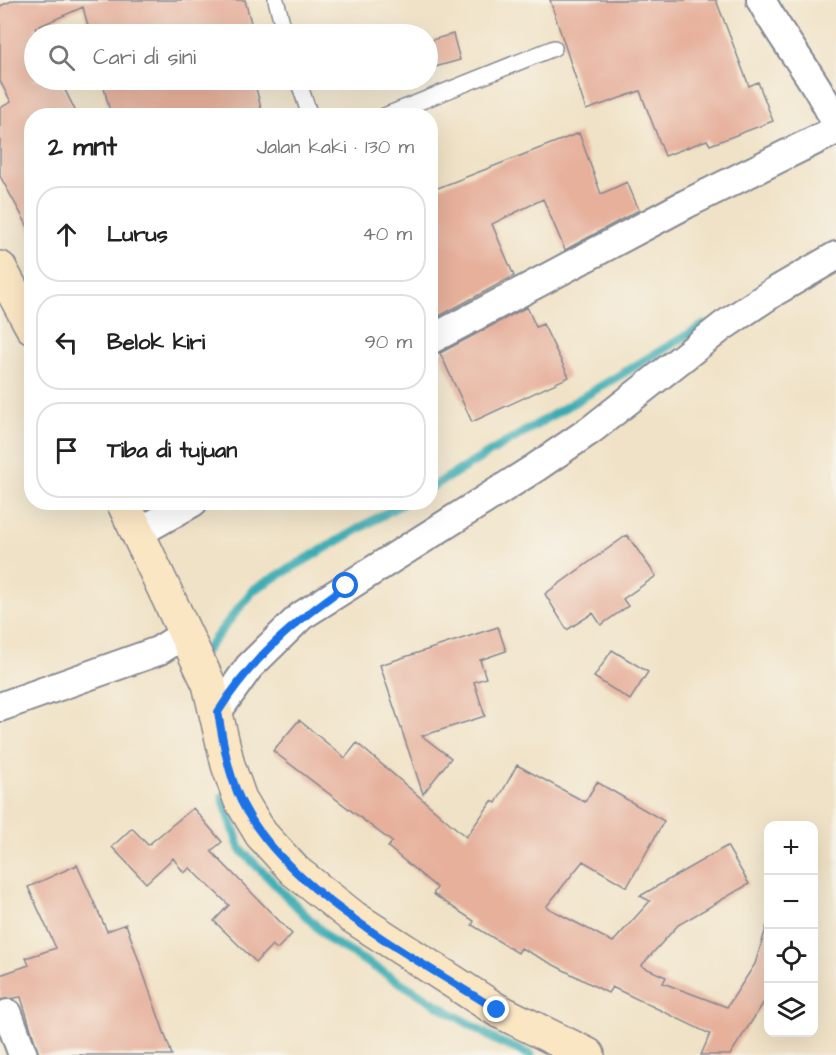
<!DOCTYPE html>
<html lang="id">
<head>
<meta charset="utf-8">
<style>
	:root { --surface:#fff; --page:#f6f6f6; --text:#222; --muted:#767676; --line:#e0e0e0 }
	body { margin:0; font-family:"Architects Daughter",sans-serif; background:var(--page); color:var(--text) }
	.controls { position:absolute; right:18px; bottom:18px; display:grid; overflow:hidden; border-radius:12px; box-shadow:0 6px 24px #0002 }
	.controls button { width:54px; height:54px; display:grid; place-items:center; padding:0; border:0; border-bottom:2px solid var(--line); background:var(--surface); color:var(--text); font:30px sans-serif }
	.stop { position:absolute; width:18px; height:18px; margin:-14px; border:4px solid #1a73e8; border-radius:50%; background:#fff }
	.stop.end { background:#1a73e8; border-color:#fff; box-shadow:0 2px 6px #0008 }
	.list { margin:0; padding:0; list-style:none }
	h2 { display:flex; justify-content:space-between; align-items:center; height:78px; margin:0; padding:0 24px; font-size:26px }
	h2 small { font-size:20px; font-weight:400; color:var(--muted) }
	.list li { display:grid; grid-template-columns:39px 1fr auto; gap:18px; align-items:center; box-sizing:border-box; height:96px; margin:0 12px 12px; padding:0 12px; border:2px solid var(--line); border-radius:24px }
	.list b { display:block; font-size:22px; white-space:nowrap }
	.list em { font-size:20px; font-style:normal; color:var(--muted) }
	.icon { flex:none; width:33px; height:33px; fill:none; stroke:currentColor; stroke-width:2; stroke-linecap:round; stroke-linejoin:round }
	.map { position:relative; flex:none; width:836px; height:1055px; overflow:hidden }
	.search { position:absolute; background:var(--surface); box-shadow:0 6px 24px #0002; left:24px; top:24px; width:414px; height:66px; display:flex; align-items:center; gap:15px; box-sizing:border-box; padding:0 21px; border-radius:33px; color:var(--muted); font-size:22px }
	.panel { position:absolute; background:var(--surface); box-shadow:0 6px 24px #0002; left:24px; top:108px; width:414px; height:402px; border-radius:24px }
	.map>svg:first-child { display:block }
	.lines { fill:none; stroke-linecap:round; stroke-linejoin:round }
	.stream { stroke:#39abb3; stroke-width:9 }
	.building { fill:#e6b09b }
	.lane-casing { stroke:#868892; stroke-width:18 }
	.street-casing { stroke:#868892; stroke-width:32 }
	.secondary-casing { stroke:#868892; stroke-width:36 }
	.lane { stroke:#fff; stroke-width:15 }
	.street { stroke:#fff; stroke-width:28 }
	.secondary { stroke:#fbe6c4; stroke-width:33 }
	.route { stroke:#1a73e8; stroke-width:8 }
</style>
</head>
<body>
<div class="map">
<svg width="836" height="1055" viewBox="0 0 836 1055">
	<rect width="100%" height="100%" fill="#f7f3e8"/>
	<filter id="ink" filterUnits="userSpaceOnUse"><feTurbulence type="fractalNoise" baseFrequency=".0167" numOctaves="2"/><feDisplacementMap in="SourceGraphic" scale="12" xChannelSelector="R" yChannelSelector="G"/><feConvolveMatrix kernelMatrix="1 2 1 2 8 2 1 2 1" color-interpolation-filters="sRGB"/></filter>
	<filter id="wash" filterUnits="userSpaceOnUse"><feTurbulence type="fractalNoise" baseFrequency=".008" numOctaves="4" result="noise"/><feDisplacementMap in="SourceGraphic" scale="24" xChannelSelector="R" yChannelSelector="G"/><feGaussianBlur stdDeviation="1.35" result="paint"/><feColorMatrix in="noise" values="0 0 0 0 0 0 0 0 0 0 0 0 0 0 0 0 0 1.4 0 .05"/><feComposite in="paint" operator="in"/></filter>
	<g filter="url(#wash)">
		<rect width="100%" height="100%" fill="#f0e2c6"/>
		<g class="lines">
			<path class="stream" d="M430 488 704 325
				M203 654 253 590 405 502
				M198 708 212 764
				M223 797 240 849 330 940 497 1041 531 1055"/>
		</g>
		<g id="blocks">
			<path class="building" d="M14 0H245L254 34H90L83 7 35 28 38 34H34V80H60L78 116H32V234L0 176V108L11 102 0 81V6Z
				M550 0H716L749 86 758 82 773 121 710 145 707 140 665 156 640 91 586 110Z
				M453 34 460 60 428 69V41Z
				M102 80H254L263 116H111Z
				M579 133 601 194 627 182 639 210 565 250 543 199 492 224 514 276 430 321V191Z
				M527 307 536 327 543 324 569 377 472 422 440 353Z
				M627 535 656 576 623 599 628 606 601 625 593 613 567 630 545 594Z
				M498 627 506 651 480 660 486 678 474 682 485 716 422 736 451 758 423 794 380 665Z
				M612 650 648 672 630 700 594 677Z
				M299 720 345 758 357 743 466 837 492 801 496 803 517 765 585 802 597 782 664 821 627 887 583 861 546 907 613 942 650 901 640 896 727 846 749 884 678 925 641 966 666 977 663 983 727 1007 755 964 768 922V996L730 1055H701L710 1034 612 987 608 993 521 948 518 953 472 925 474 921 433 894 437 888 388 847 392 842 273 751Z
				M193 808 222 842 211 851 292 934 277 949 272 945 256 962 214 921 229 905 190 868 184 873 173 858 146 883 112 847 132 828 148 845Z
				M77 865 107 931 126 924 172 1055H39L21 997 0 1000V975L29 965 26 958 56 948 28 887Z"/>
		</g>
	</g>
	<g filter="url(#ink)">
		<use href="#blocks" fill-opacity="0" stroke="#868892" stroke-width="1.5"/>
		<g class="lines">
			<g class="lane-casing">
				<path id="lane" d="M276 0 285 34
					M298 80 310 116
					M384 116 554 48"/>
			</g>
			<g class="street-casing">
				<path id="street" d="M761 0C784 43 817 80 836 124
					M430 340 686 204 836 130
					M138 533 193 502
					M0 707 158 651 185 634
					M217 712 249 667 301 616 535 468 592 429 723 326 774 292 836 256
					M8 1014 23 1055"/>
			</g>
			<g class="secondary-casing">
				<path id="secondary" d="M0 268 32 327
					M123 502 209 684 228 765 240 799 261 834 295 871 353 917 497 1010 588 1055"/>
			</g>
			<use href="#lane" class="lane"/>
			<use href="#street" class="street"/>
			<use href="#secondary" class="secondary"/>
		</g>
	</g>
	<g class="lines" filter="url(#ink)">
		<path class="route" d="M346 586C294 622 252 658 218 712 223 742 228 773 241 801 286 892 413 956 497 1010"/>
	</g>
</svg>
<div class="controls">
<button>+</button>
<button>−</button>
<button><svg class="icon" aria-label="locate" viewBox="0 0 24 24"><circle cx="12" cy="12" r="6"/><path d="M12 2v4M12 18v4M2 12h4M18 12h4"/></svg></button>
<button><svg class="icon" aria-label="layers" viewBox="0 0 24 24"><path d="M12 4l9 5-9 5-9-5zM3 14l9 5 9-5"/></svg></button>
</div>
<div class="stop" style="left:346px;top:586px"></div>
<div class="stop end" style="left:497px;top:1010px"></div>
<div class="search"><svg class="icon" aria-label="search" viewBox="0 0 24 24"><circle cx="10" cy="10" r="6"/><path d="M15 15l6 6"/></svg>Cari di sini</div>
<section class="panel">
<h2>2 mnt<small>Jalan kaki · 130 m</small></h2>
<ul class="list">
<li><svg class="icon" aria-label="ahead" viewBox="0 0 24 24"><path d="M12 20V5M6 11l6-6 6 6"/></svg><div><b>Lurus</b></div><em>40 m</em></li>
<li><svg class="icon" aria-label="left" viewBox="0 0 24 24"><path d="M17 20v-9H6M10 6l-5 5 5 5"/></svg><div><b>Belok kiri</b></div><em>90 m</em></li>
<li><svg class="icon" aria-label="arrive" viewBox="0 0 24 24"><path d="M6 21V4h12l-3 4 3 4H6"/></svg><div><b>Tiba di tujuan</b></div></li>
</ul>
</section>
</div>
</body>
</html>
